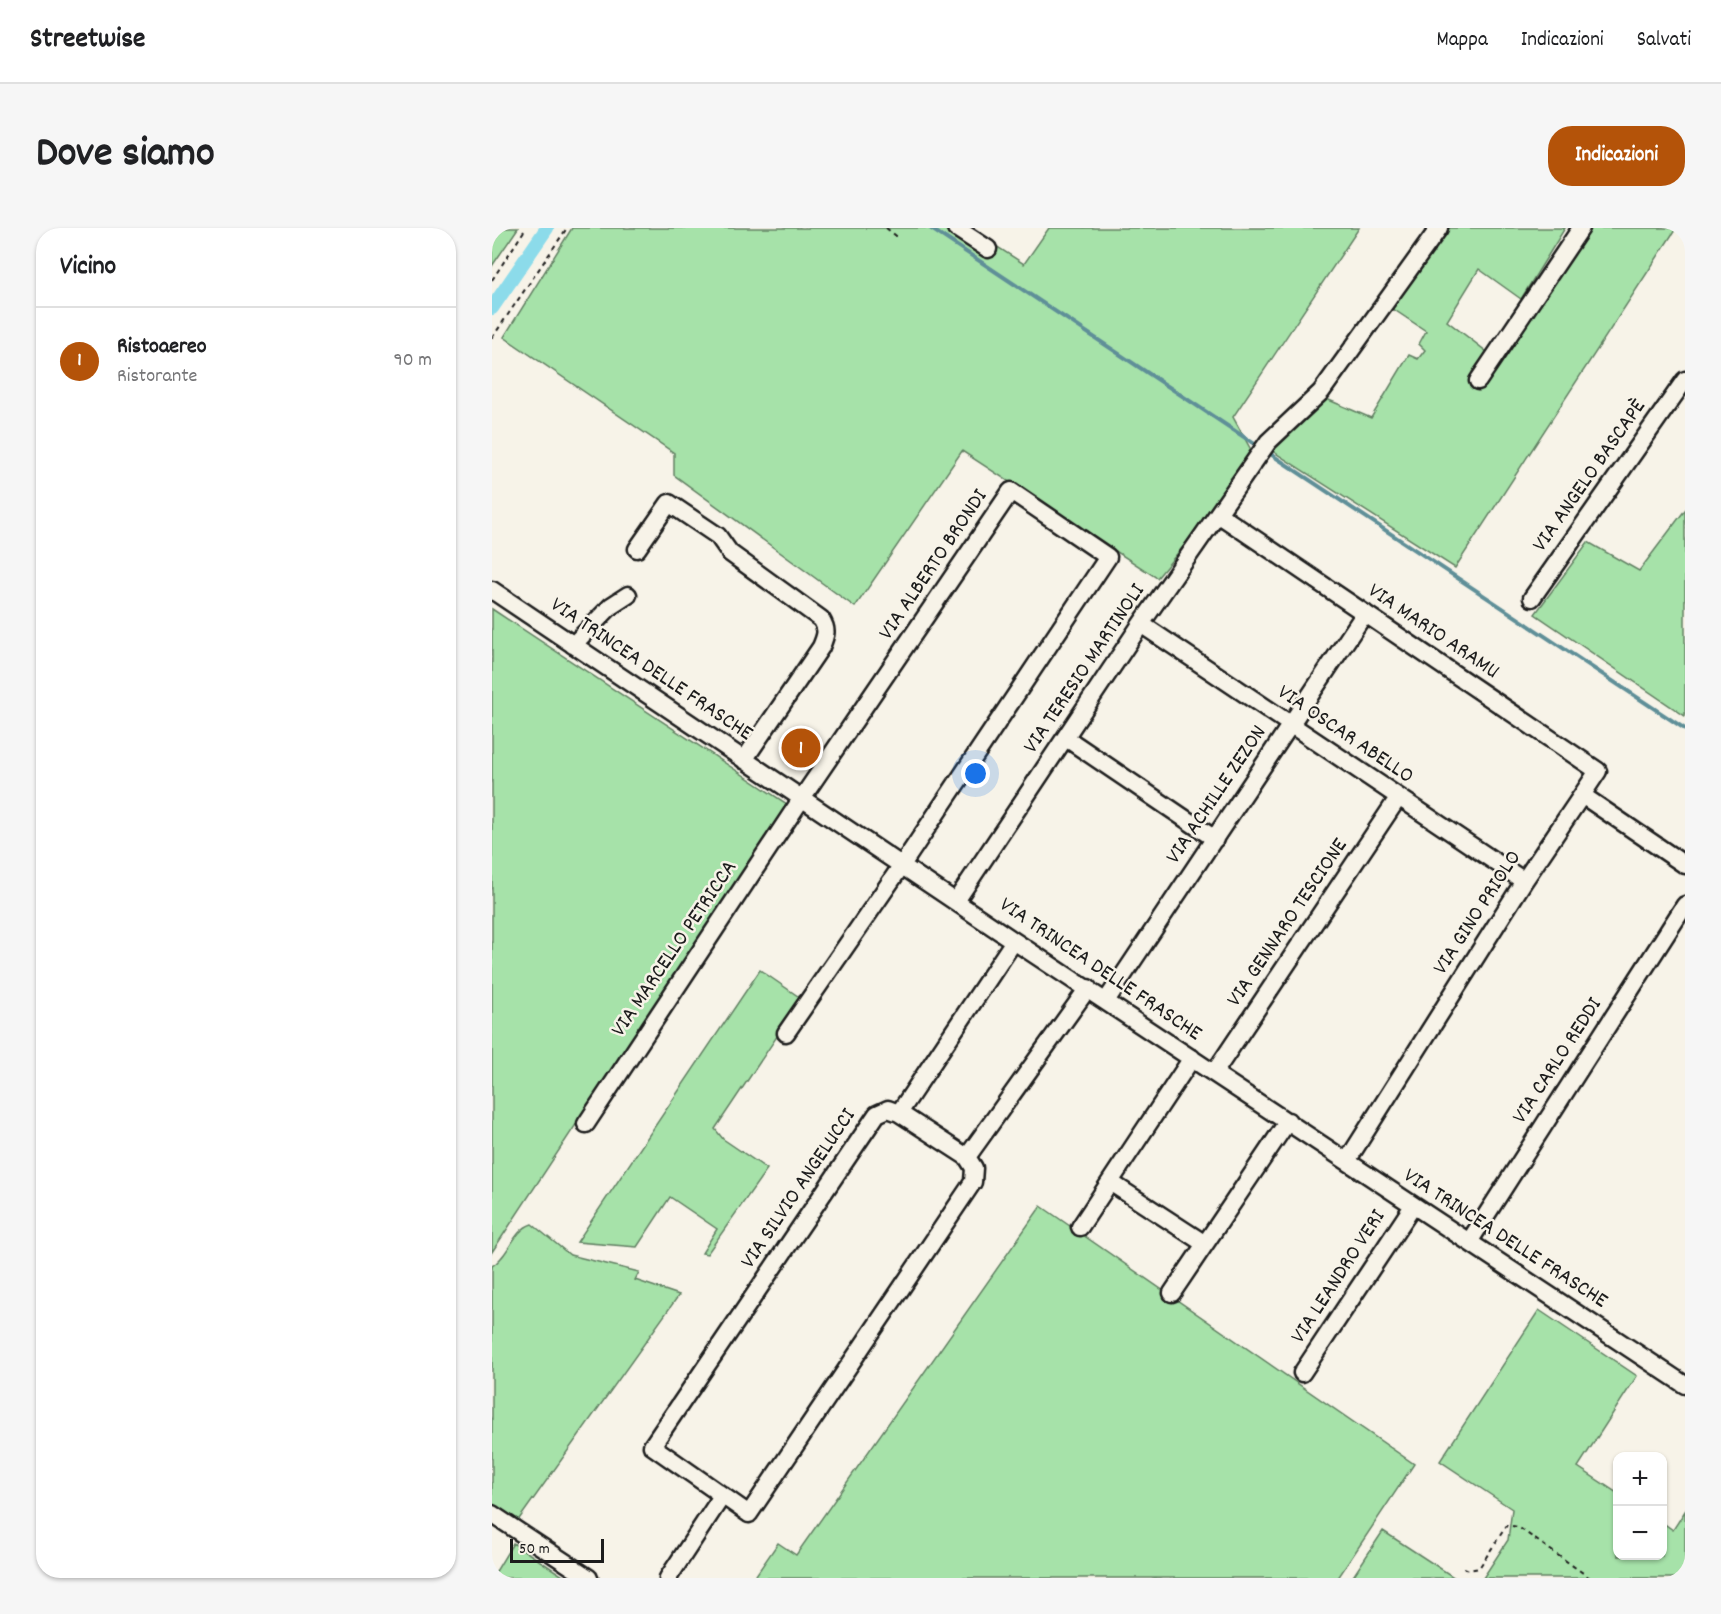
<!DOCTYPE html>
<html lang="it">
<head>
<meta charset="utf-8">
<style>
	:root { --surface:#fff; --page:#f6f6f6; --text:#202124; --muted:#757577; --line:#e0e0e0; --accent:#b45309 }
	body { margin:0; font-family:Dekko,sans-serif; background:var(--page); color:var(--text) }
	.controls { position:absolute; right:18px; bottom:18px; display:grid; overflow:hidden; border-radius:12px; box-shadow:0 2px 4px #0004 }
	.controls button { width:54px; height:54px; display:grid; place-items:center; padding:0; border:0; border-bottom:2px solid var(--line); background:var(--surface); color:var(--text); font:30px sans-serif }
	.scale { position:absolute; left:18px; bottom:15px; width:94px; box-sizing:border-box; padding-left:6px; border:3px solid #1c1c1c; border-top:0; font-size:16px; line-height:21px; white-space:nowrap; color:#1c1c1c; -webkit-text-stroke:4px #f7f3e8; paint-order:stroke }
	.you { position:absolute; left:484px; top:546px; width:21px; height:21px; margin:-15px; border:4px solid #fff; border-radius:50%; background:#1a73e8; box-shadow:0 0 0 9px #1a73e833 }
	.badge { display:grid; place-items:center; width:39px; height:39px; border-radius:50%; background:var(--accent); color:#fff; font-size:20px; font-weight:700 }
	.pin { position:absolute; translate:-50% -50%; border:3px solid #fff; box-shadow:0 2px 6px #0006 }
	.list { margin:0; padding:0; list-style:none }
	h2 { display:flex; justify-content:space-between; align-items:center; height:78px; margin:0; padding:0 24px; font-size:26px }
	h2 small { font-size:20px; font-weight:400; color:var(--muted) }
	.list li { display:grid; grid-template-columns:39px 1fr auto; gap:18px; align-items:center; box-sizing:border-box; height:108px; padding:0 24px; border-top:2px solid var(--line) }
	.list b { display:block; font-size:22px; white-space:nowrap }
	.list p { margin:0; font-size:20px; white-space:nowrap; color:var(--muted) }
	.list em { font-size:20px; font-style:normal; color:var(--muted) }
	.map { position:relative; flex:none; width:1193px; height:1350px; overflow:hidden; border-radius:24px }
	header { display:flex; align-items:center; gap:36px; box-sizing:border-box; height:84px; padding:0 30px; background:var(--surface); border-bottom:2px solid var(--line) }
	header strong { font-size:28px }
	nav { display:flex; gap:33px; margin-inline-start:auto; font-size:21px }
	.intro { display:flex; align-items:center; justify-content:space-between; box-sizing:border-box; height:144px; padding:0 36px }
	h1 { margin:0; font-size:42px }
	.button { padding:15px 27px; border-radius:24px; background:var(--accent); color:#fff; font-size:21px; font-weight:700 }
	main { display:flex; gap:36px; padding:0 36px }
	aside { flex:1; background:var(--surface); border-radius:24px; box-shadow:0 2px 4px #0004 }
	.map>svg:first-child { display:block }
	.green { fill:#a6e2a9; stroke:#617f62; stroke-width:1.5 }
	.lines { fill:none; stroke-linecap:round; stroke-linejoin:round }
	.stream { stroke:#5f8f98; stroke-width:4 }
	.canal { stroke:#8cdbea; stroke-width:14 }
	.minor-casing { stroke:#1c1c1c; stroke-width:21 }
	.path { stroke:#1c1c1c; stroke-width:2; stroke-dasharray:4.5 4.5; stroke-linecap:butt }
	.minor { stroke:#f7f3e8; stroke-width:16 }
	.labels { text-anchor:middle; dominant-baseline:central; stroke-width:5; stroke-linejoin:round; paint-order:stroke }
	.street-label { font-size:22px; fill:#1c1c1c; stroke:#f7f3e8 }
</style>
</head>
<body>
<header>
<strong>Streetwise</strong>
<nav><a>Mappa</a><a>Indicazioni</a><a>Salvati</a></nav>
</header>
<div class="intro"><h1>Dove siamo</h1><a class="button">Indicazioni</a></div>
<main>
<aside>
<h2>Vicino<small></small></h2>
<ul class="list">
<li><span class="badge">1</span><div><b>Ristoaereo</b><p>Ristorante</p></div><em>90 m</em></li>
</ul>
</aside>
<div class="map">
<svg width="1193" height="1350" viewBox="0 0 1193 1350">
	<rect width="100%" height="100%" fill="#f7f3e8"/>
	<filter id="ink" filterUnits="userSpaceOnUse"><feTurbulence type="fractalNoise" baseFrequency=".0167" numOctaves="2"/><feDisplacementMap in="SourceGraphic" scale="12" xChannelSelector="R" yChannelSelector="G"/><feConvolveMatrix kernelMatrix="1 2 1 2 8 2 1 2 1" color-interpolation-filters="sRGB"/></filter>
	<g filter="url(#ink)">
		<path class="green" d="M0 0H26L0 38Z
			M80 0H476L532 36 557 0H867L741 189 764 231 665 350 470 223 363 379 182 247V225L12 109Z
			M951 0H1073L1029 71 987 41 955 93 995 124 980 144 996 153 1099 0H1181L1183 2 963 340 777 221 832 170 879 190 917 127 926 131 933 122 927 116 934 103 895 77Z
			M1193 282V488L1043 386 1096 314 1147 343Z
			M0 381 295 576 0 1024Z
			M268 742 310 771 223 901 231 911 275 941 215 1026 210 1025 225 1001 178 969 145 1019 85 1014Z
			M549 978 922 1236 846 1350H262L286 1315 304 1327Z
			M40 996 78 1027 147 1044 143 1052 187 1067 25 1294 0 1277V1038C17 1028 21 1002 40 996Z
			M1047 1082 1145 1148 1086 1239 1125 1265 1126 1328H1170L1171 1295 1181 1302 1193 1283V1350H991L1016 1312 1020 1281 948 1233Z
			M891 1303 963 1350H860Z
			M21 1315 74 1350H0Z"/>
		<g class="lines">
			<path class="stream" d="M438 0 767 219
				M774 223 1193 501"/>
			<path class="canal" d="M0 80 55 0"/>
			<g class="minor-casing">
				<path id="minor" d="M464 0 496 21
					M986 153 1089 0
					M726 286 1106 543 1090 567
					M145 321 177 275 226 308 238 325 329 391C336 402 334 407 329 419L252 532
					M0 362 522 713 1193 1157
					M1040 370 1193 152
					M649 396 1032 653
					M81 417 119 378 136 367
					M574 510 723 611
					M464 673 649 396 776 214 829 164 947 0
					M614 773 873 385
					M722 845 906 570
					M396 881 407 885 475 929 482 940 481 954 257 1286 160 1218 385 886Z
					M407 885 522 713
					M94 896 310 570 519 263 616 329 410 637 294 805
					M475 929 596 760
					M855 933 1032 653 1090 567 1193 637
					M618 954 713 1016
					M588 999 700 830
					M977 1014 1193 677
					M680 1065 796 893
					M810 1145 921 978
					M0 1286 97 1350
					M176 1350 230 1268"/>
			</g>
			<path class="path" d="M394 0 408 11
				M0 52 34 0
				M0 110 75 0
				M972 1340 977 1342 987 1340 1015 1297 1026 1299 1098 1350"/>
			<use href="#minor" class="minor"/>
		</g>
	</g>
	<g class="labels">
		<g class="street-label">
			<text transform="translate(1098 248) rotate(-55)">VIA ANGELO BASCAPÈ</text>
			<text transform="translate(442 337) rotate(-56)">VIA ALBERTO BRONDI</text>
			<text transform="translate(941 404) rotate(34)">VIA MARIO ARAMU</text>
			<text transform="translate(593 441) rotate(-56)">VIA TERESIO MARTINOLI</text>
			<text transform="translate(159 442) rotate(34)">VIA TRINCEA DELLE FRASCHE</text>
			<text transform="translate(853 507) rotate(34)">VIA OSCAR ABELLO</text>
			<text transform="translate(725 567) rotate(-56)">VIA ACHILLE ZEZON</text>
			<text transform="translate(986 685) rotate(-57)">VIA GINO PRIOLO</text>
			<text transform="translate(796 695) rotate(-56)">VIA GENNARO TESCIONE</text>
			<text transform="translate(183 721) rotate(-56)">VIA MARCELLO PETRICCA</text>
			<text transform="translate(608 742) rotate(34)">VIA TRINCEA DELLE FRASCHE</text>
			<text transform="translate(1066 833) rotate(-57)">VIA CARLO REDDI</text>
			<text transform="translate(307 961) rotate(-56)">VIA SILVIO ANGELUCCI</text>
			<text transform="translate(1013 1011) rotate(33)">VIA TRINCEA DELLE FRASCHE</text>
			<text transform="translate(847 1049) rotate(-57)">VIA LEANDRO VERI</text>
		</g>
	</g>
</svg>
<div class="controls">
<button>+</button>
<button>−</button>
</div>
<div class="scale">50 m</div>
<div class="you"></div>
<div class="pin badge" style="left:309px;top:520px">1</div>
</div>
</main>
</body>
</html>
